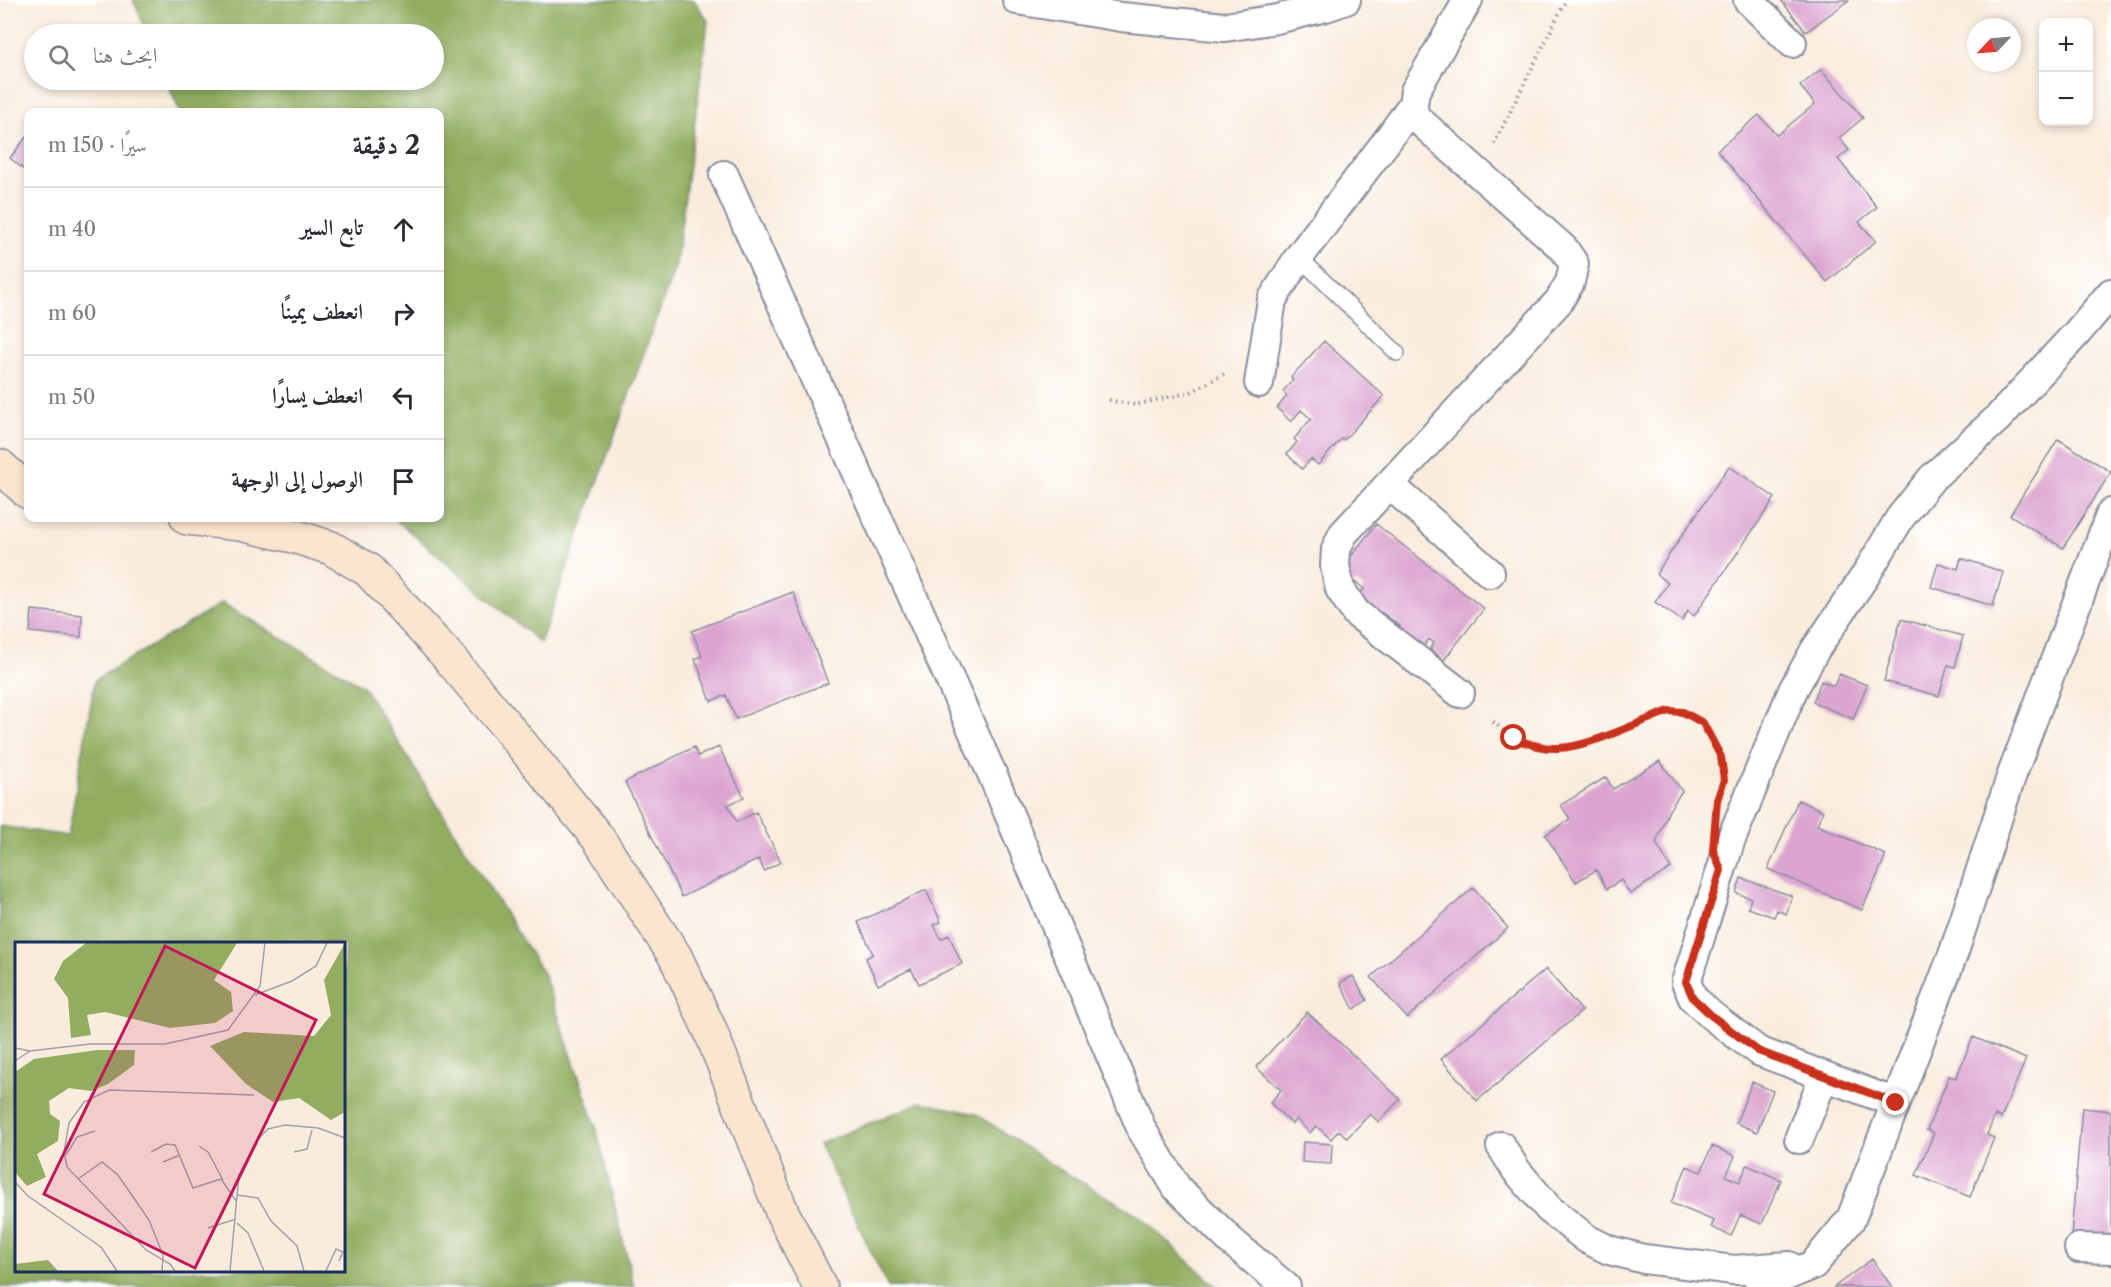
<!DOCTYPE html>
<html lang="ar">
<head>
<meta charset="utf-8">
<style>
	:root { --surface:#fff; --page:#f7f7f7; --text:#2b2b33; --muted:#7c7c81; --line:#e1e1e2 }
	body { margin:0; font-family:"Libre Caslon Text",Amiri,serif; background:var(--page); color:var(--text); direction:rtl }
	.controls { position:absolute; right:18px; top:18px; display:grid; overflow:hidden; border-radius:12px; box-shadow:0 3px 9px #0003 }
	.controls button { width:54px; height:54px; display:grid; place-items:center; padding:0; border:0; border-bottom:2px solid var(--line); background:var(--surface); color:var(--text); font:30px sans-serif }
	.compass { position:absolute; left:1967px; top:18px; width:54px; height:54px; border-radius:50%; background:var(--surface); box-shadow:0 3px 9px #0003; rotate:244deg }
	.stop { position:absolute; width:18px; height:18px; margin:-14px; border:4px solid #c8321e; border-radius:50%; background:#fff }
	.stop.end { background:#c8321e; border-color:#fff; box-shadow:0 2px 6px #0008 }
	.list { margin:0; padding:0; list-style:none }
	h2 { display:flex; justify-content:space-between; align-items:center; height:78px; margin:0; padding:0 24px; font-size:26px }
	h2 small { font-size:20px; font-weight:400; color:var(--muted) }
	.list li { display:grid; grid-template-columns:39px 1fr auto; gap:18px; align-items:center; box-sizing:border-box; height:84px; padding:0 24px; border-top:2px solid var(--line) }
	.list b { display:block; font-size:22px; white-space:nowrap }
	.list em { font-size:20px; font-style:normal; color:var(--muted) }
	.icon { flex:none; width:33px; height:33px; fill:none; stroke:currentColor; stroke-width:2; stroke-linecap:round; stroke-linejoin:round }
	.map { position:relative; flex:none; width:2111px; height:1287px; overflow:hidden; direction:ltr }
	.search { position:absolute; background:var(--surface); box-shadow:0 3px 9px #0003; left:24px; top:24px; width:420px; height:66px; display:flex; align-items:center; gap:15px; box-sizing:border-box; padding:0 21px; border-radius:33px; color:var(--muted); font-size:22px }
	.panel { position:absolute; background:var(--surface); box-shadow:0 3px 9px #0003; left:24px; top:108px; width:420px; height:414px; border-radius:12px; direction:rtl }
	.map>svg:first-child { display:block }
	.forest { fill:#92ad60; stroke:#566e5f; stroke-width:1.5; fill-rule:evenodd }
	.building { fill:#dca5d0 }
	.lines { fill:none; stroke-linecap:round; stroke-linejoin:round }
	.lane-casing { stroke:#8a8e9e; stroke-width:18 }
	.street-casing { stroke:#8a8e9e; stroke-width:32 }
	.secondary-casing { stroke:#8a8e9e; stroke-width:36 }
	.path { stroke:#8a8e9e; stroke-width:4; stroke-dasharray:1.5 4.5; stroke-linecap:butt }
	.lane { stroke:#fff; stroke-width:15 }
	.street { stroke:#fff; stroke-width:28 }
	.secondary { stroke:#fbe5cf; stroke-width:33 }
	.route { stroke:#c8321e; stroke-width:8 }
	.inset-road { fill:none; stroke:#a0a0aa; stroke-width:1.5 }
	.view { fill:#c2185b; fill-opacity:0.15; stroke:#c2185b; stroke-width:3 }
	.inset-edge { fill:none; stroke:#1b2f5e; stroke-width:3 }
</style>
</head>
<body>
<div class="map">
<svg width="2111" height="1287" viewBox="0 0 2111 1287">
	<rect width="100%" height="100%" fill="#fff"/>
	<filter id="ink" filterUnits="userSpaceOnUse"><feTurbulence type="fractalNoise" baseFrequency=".0167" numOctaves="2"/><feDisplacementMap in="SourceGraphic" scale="12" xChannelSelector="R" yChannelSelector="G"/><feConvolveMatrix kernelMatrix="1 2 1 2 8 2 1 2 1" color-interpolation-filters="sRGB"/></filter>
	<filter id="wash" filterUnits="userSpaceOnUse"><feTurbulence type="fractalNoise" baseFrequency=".008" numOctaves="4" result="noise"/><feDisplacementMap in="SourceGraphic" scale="24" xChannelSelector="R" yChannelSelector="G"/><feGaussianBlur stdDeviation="1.35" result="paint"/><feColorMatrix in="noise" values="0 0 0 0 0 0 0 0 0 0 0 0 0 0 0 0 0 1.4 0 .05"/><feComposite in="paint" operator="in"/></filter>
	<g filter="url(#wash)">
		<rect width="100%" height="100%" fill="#f9ecdd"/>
		<path class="forest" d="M133 0H694L708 21 676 264 540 643 394 518H440V112H180L166 80H434V34H148Z
			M222 603 363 686 544 975 596 1127 634 1287H0V826L68 836 95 680ZM16 944H344V1270H16Z
			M921 1102 976 1114 1057 1168 1137 1214 1217 1287H888L819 1144Z"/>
		<g id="blocks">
			<path class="building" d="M1781 0H1849L1806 32Z
				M1821 69 1863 118 1839 138 1849 150 1838 159 1877 207 1859 222 1876 241 1827 282 1717 150 1759 115 1777 135 1815 104 1800 86Z
				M28 135V173L10 158Z
				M1324 341 1384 396 1344 440 1342 438 1318 465 1311 459 1302 469 1287 454 1297 442 1294 439 1311 419 1301 410 1291 422 1277 408 1287 396 1283 391 1293 380 1291 377Z
				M2058 439 2111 472 2063 548 2010 515Z
				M1729 466 1775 498 1694 616 1688 611 1682 621 1655 602 1668 583 1656 574Z
				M1376 524 1484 609 1444 660 1430 649 1434 643 1429 639 1420 651 1396 632 1400 626 1381 612 1377 618 1355 600 1364 589 1356 582 1353 586 1341 569Z
				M1961 558 2003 572 1993 606 1931 587 1938 563 1958 569Z
				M793 592 828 683 736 719 726 695 711 701 695 659 702 656 692 631Z
				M32 610 82 615 81 637 30 632Z
				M1901 619 1963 636 1955 667 1948 665 1939 696 1884 681Z
				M1839 674 1867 685 1853 719 1813 702 1821 681 1834 686Z
				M694 747 698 756 719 747 744 797 728 805 737 822 756 812 781 862 764 871 759 859 682 897 625 782Z
				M1660 761 1682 791 1669 810 1656 843 1671 868 1630 894 1621 880 1607 889 1596 870 1576 882 1545 835 1570 819 1561 805 1606 777 1613 789Z
				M1798 800 1823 811 1817 825 1886 855 1862 910 1768 869Z
				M1741 878 1792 896 1786 914 1777 910 1774 917 1748 908 1751 898 1736 893Z
				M1473 888 1508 928 1407 1018 1371 977Z
				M926 890 941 922 934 925 941 939 949 935 962 964 919 984 911 969 878 985 866 958 873 954 858 922Z
				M1546 969 1582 1011 1477 1101 1441 1059Z
				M1353 976 1367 1000 1354 1009 1340 983Z
				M1307 1012 1400 1099 1379 1122 1370 1114 1347 1138 1339 1130 1331 1139 1316 1126 1310 1133 1296 1119 1292 1124 1270 1103 1281 1090 1256 1067Z
				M1973 1037 2026 1059 2001 1118 1995 1115 1987 1135 1994 1138 1970 1197 1916 1175 1934 1133 1927 1130 1949 1076 1956 1078Z
				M1752 1082 1773 1091 1757 1132 1736 1123Z
				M2082 1108 2111 1111V1240L2071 1236Z
				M1303 1142 1332 1144 1331 1164 1302 1162Z
				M1712 1146 1735 1156 1726 1176 1740 1182 1747 1165 1781 1180 1762 1224 1740 1215 1731 1236 1711 1227 1714 1221 1671 1203 1687 1166 1701 1172Z
				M1872 1259 1892 1287H1834Z"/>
		</g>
	</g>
	<g filter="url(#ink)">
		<use href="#blocks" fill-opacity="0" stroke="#8a8e9e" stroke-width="1.5"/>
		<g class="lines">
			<g class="lane-casing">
				<path id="lane" d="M1299 257 1397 353"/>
			</g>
			<g class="street-casing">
				<path id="street" d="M1017 0 1121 17 1225 27 1277 19 1326 7 1346 0
					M1748 0 1792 43
					M724 175 993 776 1142 1130 1177 1188 1231 1241 1286 1287
					M1259 383 1272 300 1299 257 1389 138 1413 104
					M1389 484 1490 573
					M1460 693 1356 613 1340 589 1335 566 1336 549 1343 534 1559 301 1570 282 1574 264 1564 249 1414 116 1413 104 1415 91 1468 0
					M1896 1103 1758 1051 1712 1016 1693 998 1686 982 1730 842 1793 690 1815 650 1865 576 1900 518 1932 478 1997 419 2076 334 2111 293
					M1799 1139 1824 1076
					M1501 1146 1516 1170 1549 1209 1587 1239 1609 1250 1644 1259 1734 1270 1789 1266
					M2079 1248 2111 1249
					M1759 1287 1813 1265 1851 1219 1954 952 2011 777 2111 513"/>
			</g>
			<g class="secondary-casing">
				<path id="secondary" d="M0 466 28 492
					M187 518 240 524 297 537 331 548 368 570 444 652 504 723 598 838 675 956 710 1030 782 1212 820 1287"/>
			</g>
			<path class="path" d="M1494 144 1566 0
				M1109 400 1135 405 1191 392 1228 372
				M1493 722C1500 727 1507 735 1515 739 1566 764 1621 728 1669 711 1705 714 1718 741 1723 774"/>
			<use href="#lane" class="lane"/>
			<use href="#street" class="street"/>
			<use href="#secondary" class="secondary"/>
		</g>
	</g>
	<g class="lines" filter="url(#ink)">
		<path class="route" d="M1514 738C1529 744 1543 749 1559 748 1590 747 1638 722 1669 711L1683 712 1703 723 1721 757 1724 780 1717 800 1713 850 1721 870 1686 982 1693 998 1712 1016 1758 1051 1896 1103"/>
	</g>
	<g transform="translate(15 942)">
		<rect width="330" height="330" fill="#f9ecdd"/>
		<path d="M71 1H222L199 38 216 50 218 69 200 81 155 86 90 70 72 73 76 93 56 96 53 56 39 37 48 19ZM330 1V170L316 178 284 156 258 160 231 142 195 104 229 90 299 94 316 73 309 38ZM82 108H120L119 123 93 142 76 149 54 146 34 159 35 172 45 179 43 199 22 212 31 235 12 244 0 230V130L19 117ZM33 318 43 329H0V322Z" fill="#92ad60"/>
		<path class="inset-road" d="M240 53 277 39 301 24 312 1M0 106 15 109 75 102H150L213 88 245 44 250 1M0 119 15 109M184 204 193 210 208 238M136 210 151 202 160 203 178 246 206 237 221 259M279 210 292 207 297 188M51 213 62 195 80 189M148 220 165 213M63 237 87 220 103 233 134 278 148 313 147 329M0 240 13 254 86 305 102 329M223 253 243 256 256 279 282 304 289 329M222 281 233 291 249 329M193 286 221 277M160 329 155 322 131 308 52 225 49 210 54 181 69 160 94 148 239 153M215 329 224 233 242 198 253 187 270 183 303 186 330 196M311 329 321 307 328 310 324 319"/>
		<path class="view" d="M150 4 301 78 180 326 29 252Z"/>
		<rect width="330" height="330" class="inset-edge"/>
	</g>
</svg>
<div class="controls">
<button>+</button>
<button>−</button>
</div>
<svg class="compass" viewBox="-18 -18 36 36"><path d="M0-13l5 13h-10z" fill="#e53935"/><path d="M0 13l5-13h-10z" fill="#7c7c81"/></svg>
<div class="stop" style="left:1514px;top:738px"></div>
<div class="stop end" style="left:1896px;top:1103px"></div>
<div class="search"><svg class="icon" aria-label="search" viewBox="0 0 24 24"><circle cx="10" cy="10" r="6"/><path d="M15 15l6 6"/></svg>ابحث هنا</div>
<section class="panel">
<h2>2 دقيقة<small>سيرًا · 150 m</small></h2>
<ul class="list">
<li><svg class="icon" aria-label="ahead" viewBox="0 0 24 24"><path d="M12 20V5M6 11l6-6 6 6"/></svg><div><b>تابع السير</b></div><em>40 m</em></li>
<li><svg class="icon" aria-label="right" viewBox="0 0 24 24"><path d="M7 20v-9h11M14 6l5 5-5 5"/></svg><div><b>انعطف يمينًا</b></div><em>60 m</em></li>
<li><svg class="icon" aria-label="left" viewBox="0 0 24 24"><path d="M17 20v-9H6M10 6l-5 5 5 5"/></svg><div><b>انعطف يسارًا</b></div><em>50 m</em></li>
<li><svg class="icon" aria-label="arrive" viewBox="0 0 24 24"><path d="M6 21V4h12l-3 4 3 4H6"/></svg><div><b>الوصول إلى الوجهة</b></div></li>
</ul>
</section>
</div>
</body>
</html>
